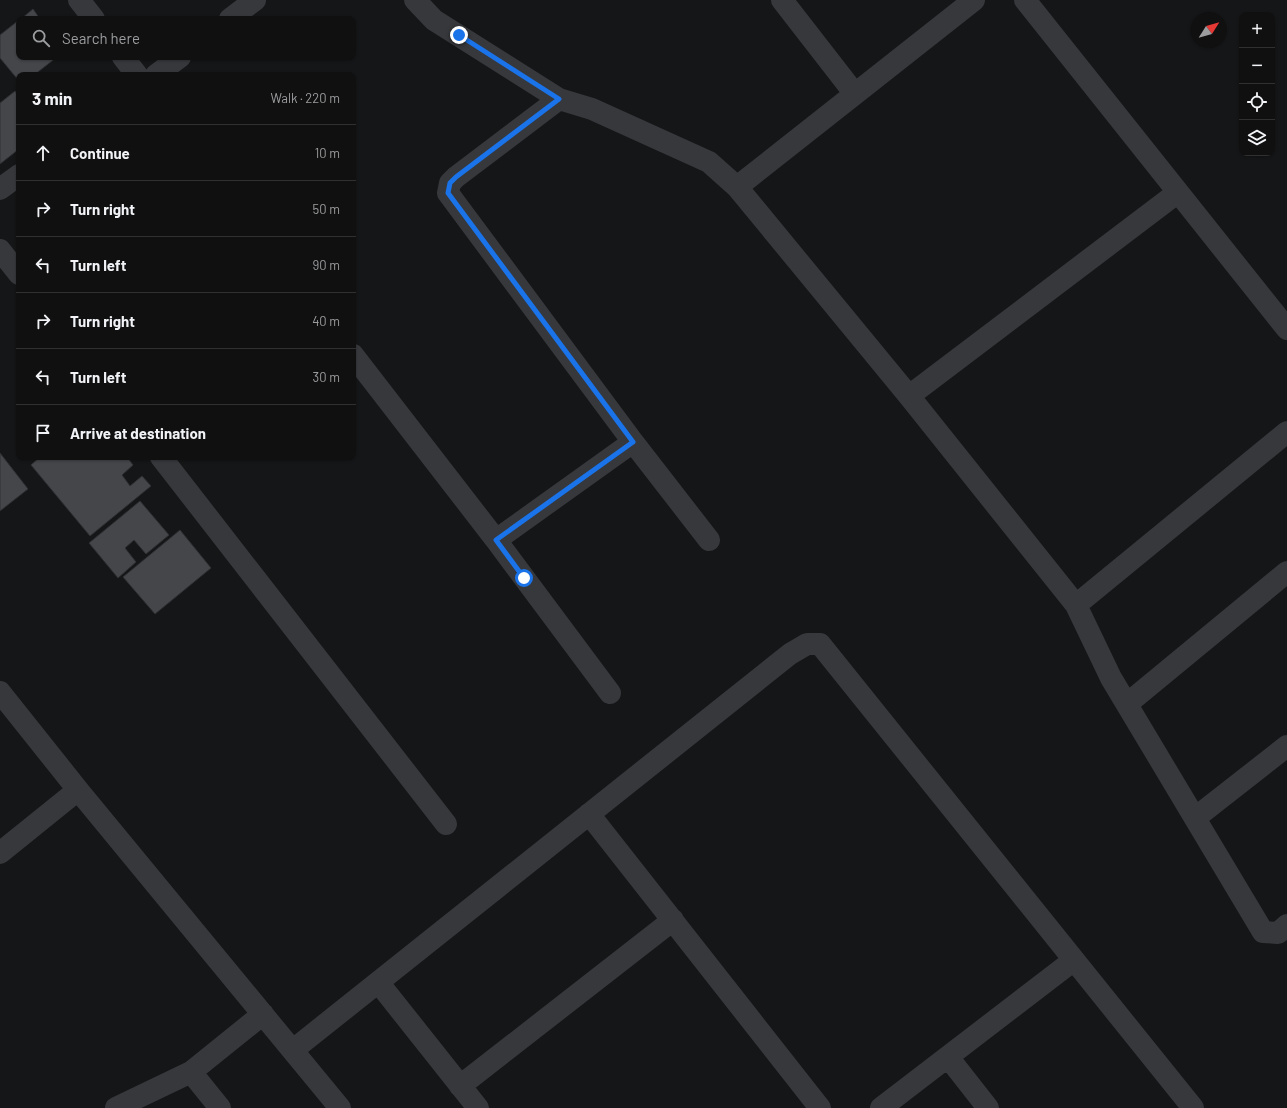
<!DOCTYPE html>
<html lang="en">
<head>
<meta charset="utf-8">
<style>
	:root { --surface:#101011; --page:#19191a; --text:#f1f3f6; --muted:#9c9d9f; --line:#303031 }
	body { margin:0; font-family:Barlow,sans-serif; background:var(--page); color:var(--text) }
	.controls { position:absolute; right:12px; top:12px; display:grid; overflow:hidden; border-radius:8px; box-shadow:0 1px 3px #0004 }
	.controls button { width:36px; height:36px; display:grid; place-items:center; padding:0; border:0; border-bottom:1px solid var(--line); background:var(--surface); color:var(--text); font:20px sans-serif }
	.compass { position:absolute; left:1191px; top:12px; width:36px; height:36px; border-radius:50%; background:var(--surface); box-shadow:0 1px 3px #0004; rotate:53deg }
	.stop { position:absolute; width:12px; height:12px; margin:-9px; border:3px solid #1a73e8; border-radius:50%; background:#fff }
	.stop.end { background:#1a73e8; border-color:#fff; box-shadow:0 1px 4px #0008 }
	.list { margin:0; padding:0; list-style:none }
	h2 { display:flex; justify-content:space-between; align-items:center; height:52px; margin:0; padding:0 16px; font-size:17px }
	h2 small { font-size:13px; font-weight:400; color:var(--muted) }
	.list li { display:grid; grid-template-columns:26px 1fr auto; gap:12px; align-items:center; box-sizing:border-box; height:56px; padding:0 16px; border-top:1px solid var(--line) }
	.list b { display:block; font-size:15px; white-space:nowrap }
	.list em { font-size:13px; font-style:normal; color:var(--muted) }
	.icon { flex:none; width:22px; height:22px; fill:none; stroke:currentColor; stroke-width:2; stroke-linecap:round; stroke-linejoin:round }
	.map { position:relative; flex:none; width:1287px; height:1108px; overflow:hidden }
	.search { position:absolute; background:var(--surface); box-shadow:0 1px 3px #0004; left:16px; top:16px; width:340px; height:44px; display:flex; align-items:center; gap:10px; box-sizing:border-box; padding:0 14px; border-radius:8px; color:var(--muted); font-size:15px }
	.panel { position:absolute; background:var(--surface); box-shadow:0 1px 3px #0004; left:16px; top:72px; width:340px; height:388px; border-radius:8px }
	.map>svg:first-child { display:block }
	.building { fill:#44464a; stroke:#2f3033 }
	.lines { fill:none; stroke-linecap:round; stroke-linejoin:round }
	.minor { stroke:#36383c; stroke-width:22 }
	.route { stroke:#1a73e8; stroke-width:5 }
</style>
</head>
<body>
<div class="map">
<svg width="1287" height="1108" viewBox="0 0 1287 1108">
	<rect width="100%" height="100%" fill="#151617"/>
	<path class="building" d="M33 9 40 19H21Z
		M19 20V57H57L34 75H19V81L0 58V35Z
		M15 91 19 97V149L0 164V103Z
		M0 453 28 489 0 511Z
		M40 457H107L109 459 111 457H127L133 465 122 475 130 486 142 476 151 486 90 536 31 465Z
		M140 501 169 535 146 554 134 540 125 548 136 562 118 578 89 543Z
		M180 530 211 568 155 614 123 577Z"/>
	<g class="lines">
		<path class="minor" d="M79 0 94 19
			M415 0 434 20 559 99 456 177 450 183 448 193 633 442 496 540 610 693
			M782 0 855 94
			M1025 0 1287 329
			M230 19 255 0
			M123 57 137 75
			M156 75 180 57
			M559 99 592 109 709 162 737 187 909 396 1076 605 1111 678 1263 932 1278 933 1287 925
			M737 187 974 0
			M0 189 19 175
			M0 250 19 274
			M353 355 496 540
			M909 396 1177 193
			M633 442 709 540
			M161 457 446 824
			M1076 605 1287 432
			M0 692 78 790 340 1108
			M1127 704 1287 572
			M589 814 820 1108
			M1195 818 1287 746
			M0 853 78 790
			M378 982 478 1108
			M293 1050 790 654 807 644H820L1193 1108
			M948 1057 988 1108
			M191 1072 220 1108
			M460 1086 673 920
			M116 1108 191 1072 263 1014
			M881 1108 1074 960"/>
	</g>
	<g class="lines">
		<path class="route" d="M459 35 559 99 456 177 450 183 448 193 633 442 496 540 524 578"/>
	</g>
</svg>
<div class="controls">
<button>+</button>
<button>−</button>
<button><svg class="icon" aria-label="locate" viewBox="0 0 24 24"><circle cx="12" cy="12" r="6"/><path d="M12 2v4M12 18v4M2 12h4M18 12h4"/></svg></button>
<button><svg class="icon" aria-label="layers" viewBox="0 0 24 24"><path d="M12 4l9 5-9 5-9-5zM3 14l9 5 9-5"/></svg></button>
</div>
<svg class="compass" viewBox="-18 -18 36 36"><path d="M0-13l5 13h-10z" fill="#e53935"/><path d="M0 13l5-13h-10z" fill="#9c9d9f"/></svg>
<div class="stop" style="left:524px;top:578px"></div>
<div class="stop end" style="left:459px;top:35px"></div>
<div class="search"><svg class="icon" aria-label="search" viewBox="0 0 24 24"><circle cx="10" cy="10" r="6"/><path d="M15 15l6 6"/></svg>Search here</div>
<section class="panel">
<h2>3 min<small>Walk · 220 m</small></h2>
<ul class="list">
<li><svg class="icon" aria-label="ahead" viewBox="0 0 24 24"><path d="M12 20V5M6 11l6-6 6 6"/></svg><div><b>Continue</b></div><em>10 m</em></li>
<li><svg class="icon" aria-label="right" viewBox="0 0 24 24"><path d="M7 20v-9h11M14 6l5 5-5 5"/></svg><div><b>Turn right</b></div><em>50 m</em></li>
<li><svg class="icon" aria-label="left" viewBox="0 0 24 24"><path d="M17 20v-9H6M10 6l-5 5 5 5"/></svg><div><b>Turn left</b></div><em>90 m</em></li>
<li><svg class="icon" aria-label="right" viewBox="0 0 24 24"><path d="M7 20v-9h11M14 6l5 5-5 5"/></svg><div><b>Turn right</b></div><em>40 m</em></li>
<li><svg class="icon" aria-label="left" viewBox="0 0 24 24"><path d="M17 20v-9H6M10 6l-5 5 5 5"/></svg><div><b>Turn left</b></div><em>30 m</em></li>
<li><svg class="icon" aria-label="arrive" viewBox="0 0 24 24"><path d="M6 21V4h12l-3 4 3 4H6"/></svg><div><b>Arrive at destination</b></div></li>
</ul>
</section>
</div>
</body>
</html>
